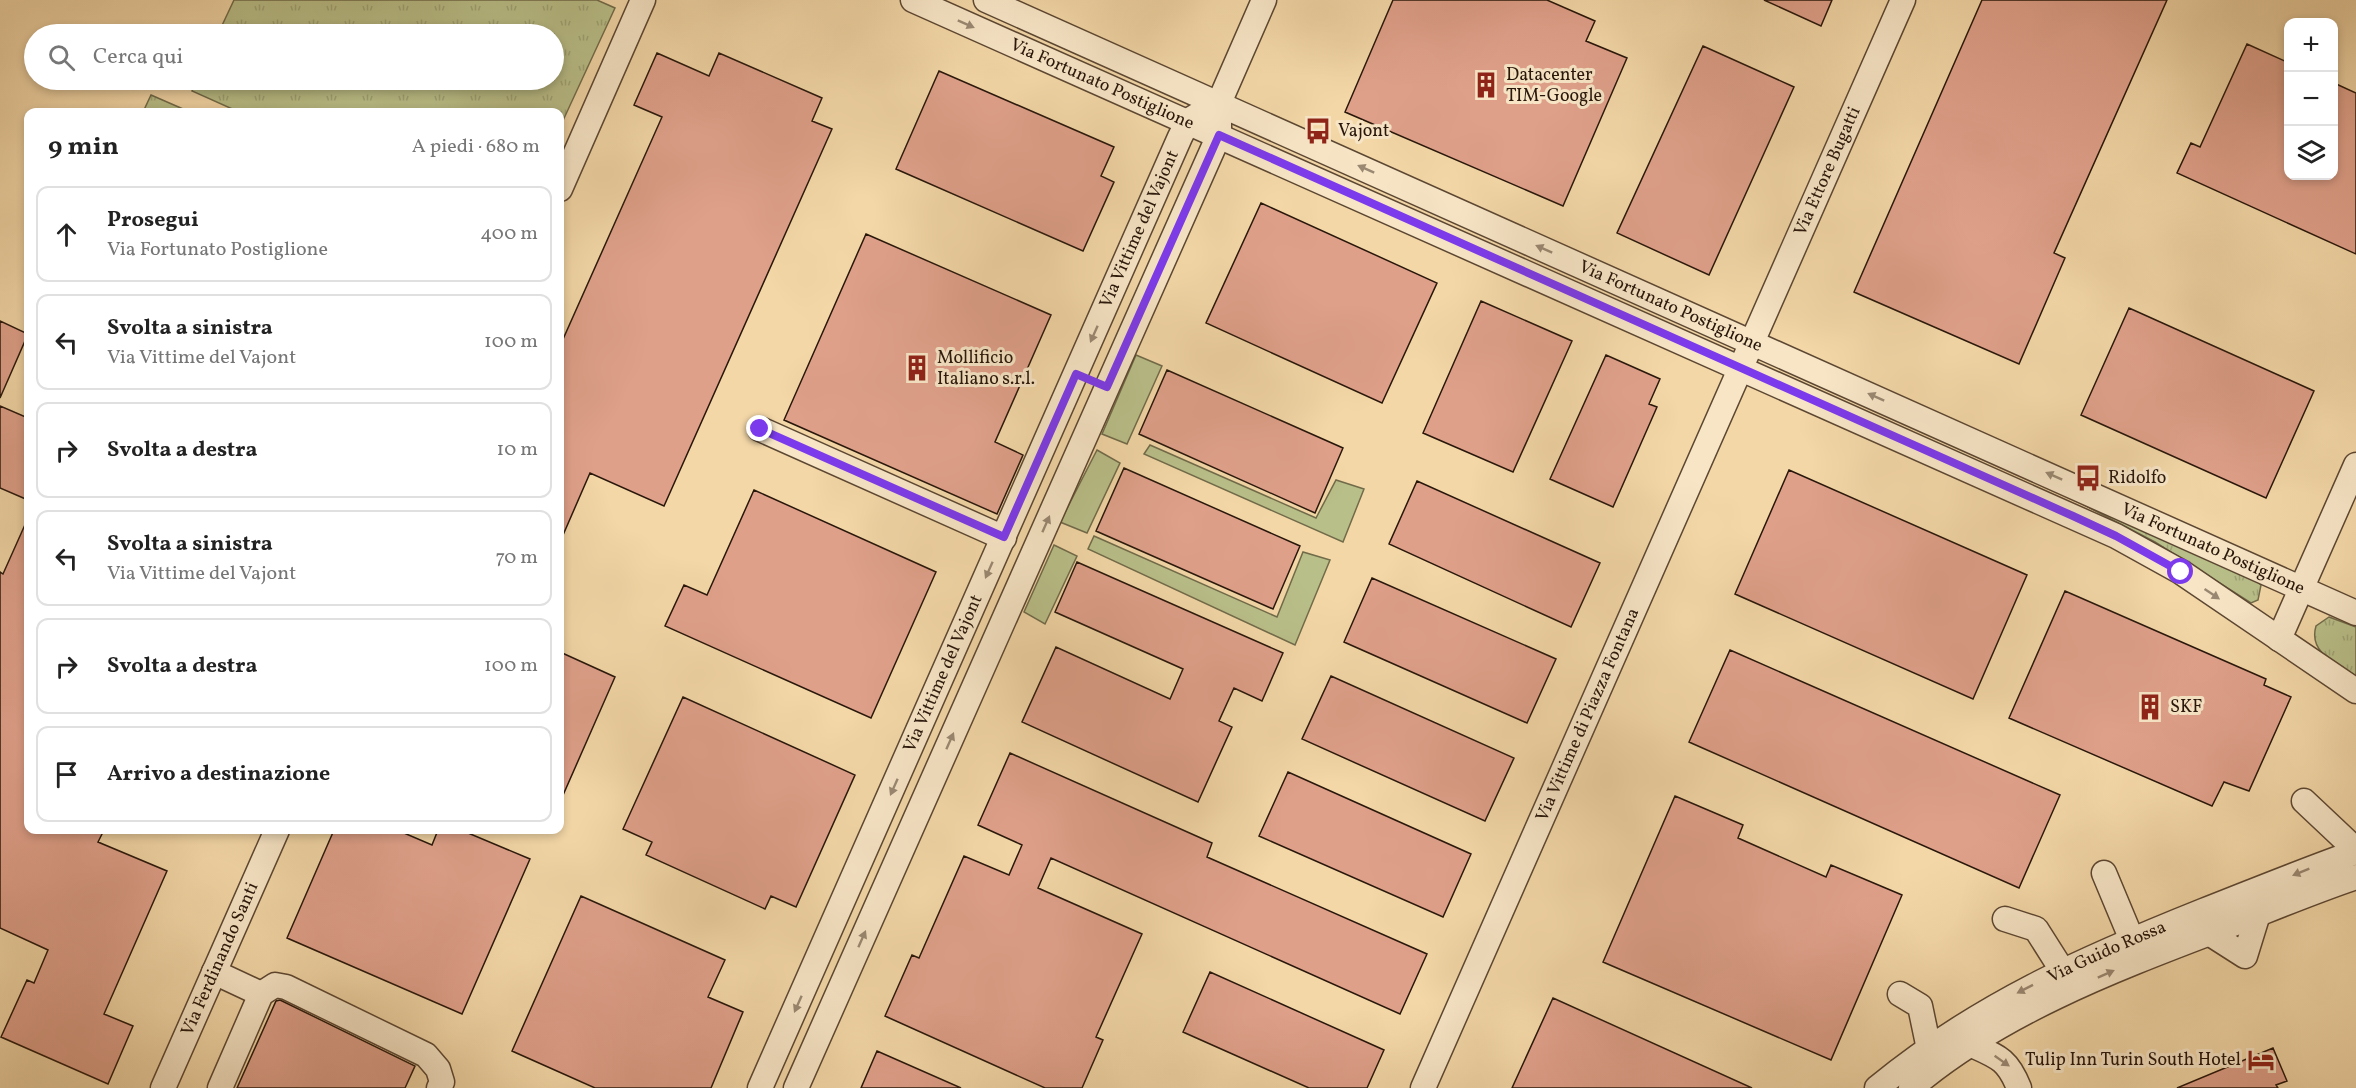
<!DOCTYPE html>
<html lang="it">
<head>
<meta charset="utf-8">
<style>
	:root { --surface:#fff; --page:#f6f6f6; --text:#222; --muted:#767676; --line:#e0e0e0 }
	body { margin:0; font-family:Vollkorn,serif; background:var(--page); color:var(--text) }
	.controls { position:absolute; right:18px; top:18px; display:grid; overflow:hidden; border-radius:12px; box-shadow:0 3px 9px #0003 }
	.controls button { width:54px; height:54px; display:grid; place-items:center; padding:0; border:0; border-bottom:2px solid var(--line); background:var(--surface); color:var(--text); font:30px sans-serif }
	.stop { position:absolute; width:18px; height:18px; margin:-14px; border:4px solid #7c3aed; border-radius:50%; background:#fff }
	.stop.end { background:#7c3aed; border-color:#fff; box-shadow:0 2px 6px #0008 }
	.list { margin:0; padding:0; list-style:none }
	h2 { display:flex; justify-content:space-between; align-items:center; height:78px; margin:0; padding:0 24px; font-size:26px }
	h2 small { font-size:20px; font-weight:400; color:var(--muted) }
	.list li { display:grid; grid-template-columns:39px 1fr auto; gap:18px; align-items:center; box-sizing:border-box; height:96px; margin:0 12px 12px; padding:0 12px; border:2px solid var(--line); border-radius:12px }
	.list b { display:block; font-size:22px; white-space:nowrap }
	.list p { margin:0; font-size:20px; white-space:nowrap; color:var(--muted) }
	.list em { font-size:20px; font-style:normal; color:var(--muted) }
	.icon { flex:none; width:33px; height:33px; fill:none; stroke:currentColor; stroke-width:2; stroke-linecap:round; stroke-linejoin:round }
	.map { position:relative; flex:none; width:2356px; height:1088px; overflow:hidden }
	.search { position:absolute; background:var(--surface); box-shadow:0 3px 9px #0003; left:24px; top:24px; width:540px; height:66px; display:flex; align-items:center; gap:15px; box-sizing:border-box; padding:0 21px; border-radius:33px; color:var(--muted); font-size:22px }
	.panel { position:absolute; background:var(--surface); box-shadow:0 3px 9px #0003; left:24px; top:108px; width:540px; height:726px; border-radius:12px }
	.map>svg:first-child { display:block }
	.grass { fill:url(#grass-tufts); stroke:#716b4a; stroke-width:1.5 }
	.garden { fill:#b9bf89; stroke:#716b4a; stroke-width:1.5 }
	.building { fill:#dfa08a; stroke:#29170b; stroke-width:1.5 }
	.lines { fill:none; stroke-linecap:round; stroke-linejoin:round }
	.minor-casing { stroke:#5c4732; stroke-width:27 }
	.minor { stroke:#f7e5c6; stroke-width:24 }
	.oneway { fill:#9a8872 }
	.route { stroke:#7c3aed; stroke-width:8 }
	.labels { text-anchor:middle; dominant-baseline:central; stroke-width:6; stroke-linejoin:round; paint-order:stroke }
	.poi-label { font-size:18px; fill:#29170b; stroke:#f7e5c6; text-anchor:start }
	.street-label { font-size:18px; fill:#29170b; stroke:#f7e5c6 }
</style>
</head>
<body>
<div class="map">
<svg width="2356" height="1088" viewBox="0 0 2356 1088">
	<defs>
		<pattern id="grass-tufts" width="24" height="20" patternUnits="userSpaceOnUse" patternTransform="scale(1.5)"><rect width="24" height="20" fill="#b9bf89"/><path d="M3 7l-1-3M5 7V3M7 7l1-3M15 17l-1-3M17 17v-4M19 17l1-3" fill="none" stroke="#9fa375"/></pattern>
	</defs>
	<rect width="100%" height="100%" fill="#f3d7a7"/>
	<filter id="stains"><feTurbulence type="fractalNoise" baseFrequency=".00333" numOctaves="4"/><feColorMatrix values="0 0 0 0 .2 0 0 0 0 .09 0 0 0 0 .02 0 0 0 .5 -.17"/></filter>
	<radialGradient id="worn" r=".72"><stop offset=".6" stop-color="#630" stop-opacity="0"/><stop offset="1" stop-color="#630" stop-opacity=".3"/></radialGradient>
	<path class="grass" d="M234 0H597L615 8 560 127V112H239L192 91 198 80H554V34H218Z
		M151 95 190 112H143Z
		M2085 502 2254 579 2261 585 2258 600 2251 603 2155 542 2084 505Z
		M2329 617 2356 627V676C2337 664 2308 653 2316 626Z"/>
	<path class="garden" d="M1136 355 1162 366 1127 444 1102 434Z
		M1150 445 1316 518 1336 480 1364 489 1343 542 1144 454Z
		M1097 450 1120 463 1087 533 1060 522Z
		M1094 536 1277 617 1303 552 1330 560 1295 645 1088 549Z
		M1054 545 1077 556 1045 624 1024 612Z"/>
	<path class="building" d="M1393 0H1547L1595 21 1586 41 1627 58 1563 206 1345 112Z
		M1764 0H1832L1821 26Z
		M1982 0H2167L2054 253 2065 258 2019 364 1854 292Z
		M2247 44 2289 63V176H2334V83L2356 93V254L2177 173 2191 143 2200 147Z
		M1703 46 1794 87 1709 275 1617 233Z
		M657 53 709 76 719 53 822 98 812 121 832 129 664 506 590 473 560 542V346L662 117 634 105Z
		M939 71 1114 147 1101 176 1114 182 1083 251 896 169Z
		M1261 203 1437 283 1382 403 1206 323Z
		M866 234 1051 315 995 442 1023 455 997 514 784 420Z
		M1481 301 1572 341 1513 472 1423 433Z
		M2129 308 2314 391 2266 498 2081 415Z
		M0 321 28 334 0 398Z
		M1606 355 1660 379 1649 404 1657 407 1613 507 1550 479Z
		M1167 370 1343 448 1315 513 1139 434Z
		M0 406 28 418V500L0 488Z
		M1124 468 1300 546 1273 609 1096 531Z
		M1789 470 2027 575 1973 699 1735 594Z
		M1417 481 1600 563 1571 627 1389 544Z
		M754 490 936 572 871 718 665 626 684 585 707 595Z
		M28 518V830H104L98 842 167 871 104 1014 133 1026 108 1084 1 1037 27 980 34 983 48 950 0 928V572L3 574Z
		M1077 562 1283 653 1262 701 1234 688 1219 721 1232 727 1198 802 1022 722 1056 647 1170 699 1183 669 1055 612Z
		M1372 578 1556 659 1527 723 1344 642Z
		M2065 591 2266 679 2264 685 2291 697 2249 791 2224 782 2212 806 2009 718Z
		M1730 650 2060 795 2019 888 1689 742Z
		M560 652 615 677 560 802Z
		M1331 676 1514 758 1485 821 1302 739Z
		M683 697 855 775 796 907 771 896 765 909 646 855 652 842 623 829Z
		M1010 753 1212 843 1207 857 1427 954 1400 1014 1051 858 1038 888 1142 934 1096 1037 1103 1040 1082 1088H1045L885 1016 912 955 919 958 964 856 1009 875 1022 845 978 825Z
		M1288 772 1471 854 1443 917 1259 836Z
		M1675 796 1743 825 1738 838 1826 877 1831 865 1902 895 1831 1060 1603 962Z
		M334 830H397L432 845 438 830H461L530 859 462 1014 287 938Z
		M581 896 725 960 708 997 743 1012 711 1088H595L512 1051Z
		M1210 972 1384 1050 1367 1088H1309L1183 1032Z
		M1553 998 1752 1088H1512Z
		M280 1000 415 1066 405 1088H237L276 1001Z
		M2273 1048 2287 1081 2276 1085 2278 1088H2177Z
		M877 1051 961 1088H861Z"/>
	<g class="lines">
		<g class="minor-casing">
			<g id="minor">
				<path id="s1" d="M913 0 2116 536 2181 572 2356 691"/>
				<path id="s2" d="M986 0 2356 613"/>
				<path d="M560 189 643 0"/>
				<path d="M760 429 1004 538"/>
				<path d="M2279 639 2356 465"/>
				<path d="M2304 801 2356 850"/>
				<path d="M2104 873 2132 940"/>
				<path d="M2005 919 2036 929 2062 970"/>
				<path d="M2209 933 2245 956 2258 914"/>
				<path d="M214 972 261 994"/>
				<path d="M1900 994 1920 1006 1929 1049"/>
				<path d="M1972 1045C1999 1057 2008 1060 2019 1088"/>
				<path id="s3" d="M163 1088 277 830"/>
				<path d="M220 1088 261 994 275 985 286 987 426 1055 438 1069 442 1082 439 1088"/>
				<path id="s4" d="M760 1088 1180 137 1188 121 1201 113"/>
				<path d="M796 1088 1219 135V103L1264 0"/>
				<path id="s5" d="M1423 1088 1903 0"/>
				<path id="s6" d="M1877 1088C1978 1005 2083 959 2203 911 2254 891 2305 870 2356 852"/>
				<path d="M1911 1088C1998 1014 2110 971 2215 931 2262 913 2308 893 2356 877"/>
			</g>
		</g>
		<use href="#minor" class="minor"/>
	</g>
	<defs><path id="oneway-solid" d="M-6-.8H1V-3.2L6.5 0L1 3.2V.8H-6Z" transform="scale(1.5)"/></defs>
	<g class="oneway">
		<use href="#oneway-solid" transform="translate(966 24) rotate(24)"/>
		<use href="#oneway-solid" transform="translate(1366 169) rotate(-156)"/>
		<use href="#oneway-solid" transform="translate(1544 249) rotate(-156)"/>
		<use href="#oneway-solid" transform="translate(1094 334) rotate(114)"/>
		<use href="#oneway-solid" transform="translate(1876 397) rotate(-156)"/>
		<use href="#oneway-solid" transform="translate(2054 476) rotate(-156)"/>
		<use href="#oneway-solid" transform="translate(1046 524) rotate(-66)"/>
		<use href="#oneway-solid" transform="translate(989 570) rotate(114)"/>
		<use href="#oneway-solid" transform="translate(2212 594) rotate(34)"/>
		<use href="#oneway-solid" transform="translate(950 741) rotate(-66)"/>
		<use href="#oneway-solid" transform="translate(894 787) rotate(114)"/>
		<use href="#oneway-solid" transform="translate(2301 872) rotate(158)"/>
		<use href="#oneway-solid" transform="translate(862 939) rotate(-66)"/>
		<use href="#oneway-solid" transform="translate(2106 974) rotate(-24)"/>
		<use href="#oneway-solid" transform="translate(2025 989) rotate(153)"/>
		<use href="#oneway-solid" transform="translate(798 1004) rotate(114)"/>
		<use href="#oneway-solid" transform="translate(2002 1061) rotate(35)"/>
	</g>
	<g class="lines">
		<path class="route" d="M760 429 1004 537 1076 374 1107 387 1219 135 2073 516 2116 536 2181 572"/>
	</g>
	<defs>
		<g id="building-bare" transform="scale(2.07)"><path d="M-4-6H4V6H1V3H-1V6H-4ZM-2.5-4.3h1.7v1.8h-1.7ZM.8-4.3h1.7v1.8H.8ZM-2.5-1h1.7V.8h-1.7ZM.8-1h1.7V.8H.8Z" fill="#8f2418" stroke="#f7e5c6" stroke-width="2.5" paint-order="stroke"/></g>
		<g id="bus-bare" transform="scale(2.07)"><path d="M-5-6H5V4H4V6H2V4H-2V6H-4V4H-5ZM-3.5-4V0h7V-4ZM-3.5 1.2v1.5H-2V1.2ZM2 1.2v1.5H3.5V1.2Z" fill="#8f2418" stroke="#f7e5c6" stroke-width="2.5" paint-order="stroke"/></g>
		<g id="hotel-bare" transform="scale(2.07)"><path d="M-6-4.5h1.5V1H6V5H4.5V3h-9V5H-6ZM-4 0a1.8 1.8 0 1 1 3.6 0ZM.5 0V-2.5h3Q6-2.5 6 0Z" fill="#8f2418" stroke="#f7e5c6" stroke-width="2.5" paint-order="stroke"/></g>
	</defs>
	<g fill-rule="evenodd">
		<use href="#building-bare" x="1486" y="85"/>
		<use href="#bus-bare" x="1318" y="131"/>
		<use href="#building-bare" x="917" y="368"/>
		<use href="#bus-bare" x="2088" y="478"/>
		<use href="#building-bare" x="2150" y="707"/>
		<use href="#hotel-bare" x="2261" y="1060"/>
	</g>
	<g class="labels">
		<g class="poi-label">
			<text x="1506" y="75">Datacenter<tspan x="1506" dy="21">TIM-Google</tspan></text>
			<text x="1338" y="131">Vajont</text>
			<text x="937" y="358">Mollificio<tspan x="937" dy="21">Italiano s.r.l.</tspan></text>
			<text x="2108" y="478">Ridolfo</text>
			<text x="2170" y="707">SKF</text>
			<text x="2241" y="1060" text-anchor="end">Tulip Inn Turin South Hotel</text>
		</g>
		<g class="street-label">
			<text stroke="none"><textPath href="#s1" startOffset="207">Via Fortunato Postiglione</textPath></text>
			<text stroke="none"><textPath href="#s5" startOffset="1002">Via Ettore Bugatti</textPath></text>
			<text stroke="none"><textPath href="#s4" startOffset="939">Via Vittime del Vajont</textPath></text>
			<text stroke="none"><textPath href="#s2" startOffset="750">Via Fortunato Postiglione</textPath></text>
			<text stroke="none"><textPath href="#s2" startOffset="1344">Via Fortunato Postiglione</textPath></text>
			<text stroke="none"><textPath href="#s4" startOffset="453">Via Vittime del Vajont</textPath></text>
			<text stroke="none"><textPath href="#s5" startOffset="408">Via Vittime di Piazza Fontana</textPath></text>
			<text stroke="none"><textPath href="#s6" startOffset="268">Via Guido Rossa</textPath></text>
			<text stroke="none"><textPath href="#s3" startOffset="141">Via Ferdinando Santi</textPath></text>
		</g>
	</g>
	<rect width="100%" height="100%" filter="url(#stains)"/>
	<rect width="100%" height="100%" fill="url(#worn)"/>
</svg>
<div class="controls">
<button>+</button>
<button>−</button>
<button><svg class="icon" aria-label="layers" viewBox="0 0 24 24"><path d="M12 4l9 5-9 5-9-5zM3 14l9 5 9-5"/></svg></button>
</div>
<div class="stop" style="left:2181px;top:572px"></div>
<div class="stop end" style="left:760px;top:429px"></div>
<div class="search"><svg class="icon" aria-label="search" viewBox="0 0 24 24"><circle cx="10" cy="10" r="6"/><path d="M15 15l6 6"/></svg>Cerca qui</div>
<section class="panel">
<h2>9 min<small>A piedi · 680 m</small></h2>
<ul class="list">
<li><svg class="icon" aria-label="ahead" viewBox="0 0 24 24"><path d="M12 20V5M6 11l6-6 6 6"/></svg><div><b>Prosegui</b><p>Via Fortunato Postiglione</p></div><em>400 m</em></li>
<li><svg class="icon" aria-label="left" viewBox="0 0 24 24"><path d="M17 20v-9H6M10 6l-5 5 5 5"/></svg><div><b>Svolta a sinistra</b><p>Via Vittime del Vajont</p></div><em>100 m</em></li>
<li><svg class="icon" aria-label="right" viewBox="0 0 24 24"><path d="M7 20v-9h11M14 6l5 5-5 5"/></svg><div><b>Svolta a destra</b></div><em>10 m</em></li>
<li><svg class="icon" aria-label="left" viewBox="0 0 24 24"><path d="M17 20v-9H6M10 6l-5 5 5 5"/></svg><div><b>Svolta a sinistra</b><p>Via Vittime del Vajont</p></div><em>70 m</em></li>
<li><svg class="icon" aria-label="right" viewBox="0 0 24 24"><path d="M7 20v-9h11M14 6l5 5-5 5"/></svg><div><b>Svolta a destra</b></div><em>100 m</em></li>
<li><svg class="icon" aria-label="arrive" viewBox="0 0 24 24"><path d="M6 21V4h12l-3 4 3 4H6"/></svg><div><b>Arrivo a destinazione</b></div></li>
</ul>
</section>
</div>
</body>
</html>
